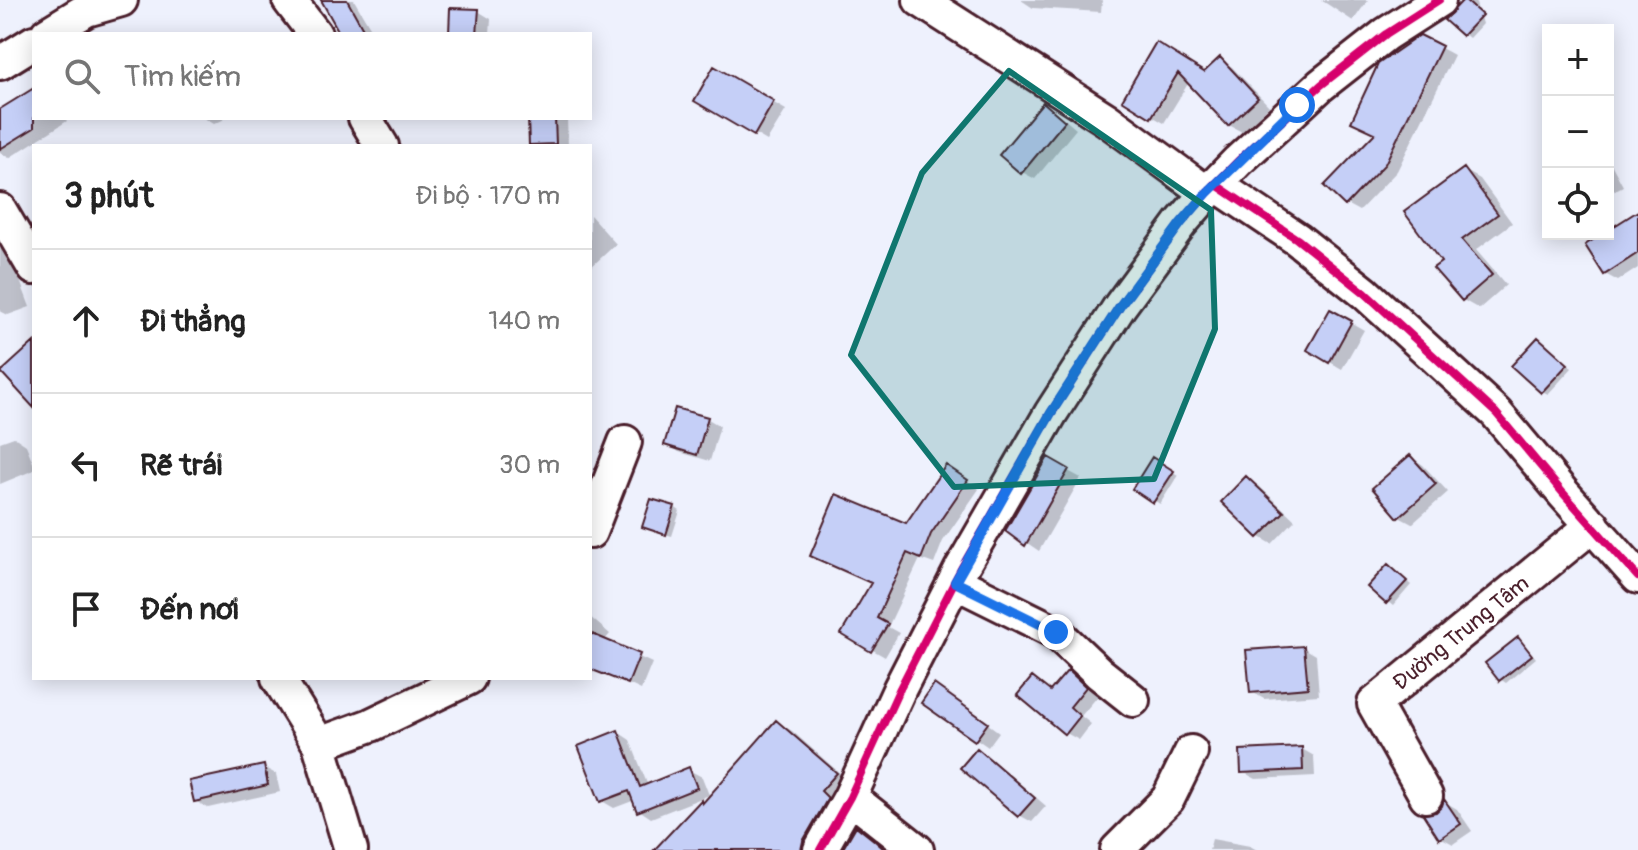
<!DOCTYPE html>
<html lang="vi">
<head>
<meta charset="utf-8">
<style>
	:root { --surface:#fff; --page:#f6f6f6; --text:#222; --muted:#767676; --line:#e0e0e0 }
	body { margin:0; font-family:Pangolin,sans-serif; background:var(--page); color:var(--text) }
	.controls { position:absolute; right:24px; top:24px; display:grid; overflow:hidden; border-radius:0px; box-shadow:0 4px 20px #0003 }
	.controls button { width:72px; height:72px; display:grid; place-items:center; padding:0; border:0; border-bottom:2px solid var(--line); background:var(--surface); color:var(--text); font:40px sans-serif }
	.stop { position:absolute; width:24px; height:24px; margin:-18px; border:6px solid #1a73e8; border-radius:50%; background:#fff }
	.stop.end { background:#1a73e8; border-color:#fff; box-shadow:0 2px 8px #0008 }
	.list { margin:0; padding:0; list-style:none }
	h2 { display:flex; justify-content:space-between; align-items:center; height:104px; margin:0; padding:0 32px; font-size:34px }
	h2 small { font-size:26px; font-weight:400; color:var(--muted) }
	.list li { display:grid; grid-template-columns:52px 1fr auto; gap:24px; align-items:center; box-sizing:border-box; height:144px; padding:0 32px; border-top:2px solid var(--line) }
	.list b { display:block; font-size:30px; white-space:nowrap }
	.list em { font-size:26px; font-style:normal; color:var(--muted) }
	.icon { flex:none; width:44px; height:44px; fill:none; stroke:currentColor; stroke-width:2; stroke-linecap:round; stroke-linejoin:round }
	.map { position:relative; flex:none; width:1638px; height:850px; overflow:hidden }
	.search { position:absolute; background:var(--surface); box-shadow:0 4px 20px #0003; left:32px; top:32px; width:560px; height:88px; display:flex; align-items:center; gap:20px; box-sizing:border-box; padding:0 28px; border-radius:0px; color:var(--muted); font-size:30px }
	.panel { position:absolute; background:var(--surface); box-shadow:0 4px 20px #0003; left:32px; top:144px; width:560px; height:536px; border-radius:0px }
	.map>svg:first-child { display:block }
	.shadow { fill:#0003 }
	.building { fill:#c5cff7; stroke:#4a1f2b; stroke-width:2 }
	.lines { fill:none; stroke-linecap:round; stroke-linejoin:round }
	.minor-casing { stroke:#4a1f2b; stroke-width:38 }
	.minor { stroke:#fff; stroke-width:32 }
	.cycleway-casing { stroke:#fff; stroke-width:13 }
	.cycleway { stroke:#d6006c; stroke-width:8 }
	.route { stroke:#1a73e8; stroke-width:10 }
	.marked { fill:#0f766e; fill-opacity:0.2; stroke:#0f766e; stroke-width:6; stroke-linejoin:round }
	.labels { text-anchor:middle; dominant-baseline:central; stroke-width:7; stroke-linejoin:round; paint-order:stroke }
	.street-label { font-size:22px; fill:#4a1f2b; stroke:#fff }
</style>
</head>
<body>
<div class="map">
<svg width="1638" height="850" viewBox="0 0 1638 850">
	<rect width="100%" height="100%" fill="#eef1fd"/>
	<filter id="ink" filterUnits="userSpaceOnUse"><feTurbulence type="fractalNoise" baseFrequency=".0125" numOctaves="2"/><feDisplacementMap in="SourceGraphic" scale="16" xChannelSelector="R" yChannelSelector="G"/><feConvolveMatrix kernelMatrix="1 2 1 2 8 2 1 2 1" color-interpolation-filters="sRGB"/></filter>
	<g filter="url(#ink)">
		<path class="shadow" d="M323 0H354L374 34H343Z
			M1021 0H1102L1101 12 1033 8Z
			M1321 0H1368L1353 21Z
			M1466 0H1475L1482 24 1469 38 1447 20Z
			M478 11 491 19 490 34H451Z
			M1156 45 1205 74 1220 60 1232 67 1269 106 1242 132 1229 125 1189 82 1164 123 1124 100Z
			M1441 48 1454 55 1397 171 1359 211 1346 204 1378 133Z
			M715 69 786 110 767 141 697 100Z
			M34 90V118H65L67 121 9 158 0 152V112Z
			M1043 105 1056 112 1076 129 1035 179 1022 172Z
			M204 118H227L214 124Z
			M530 118H567L568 146H535L531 144Z
			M1608 158 1623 186 1608 194Z
			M1464 170 1480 179 1512 223 1476 250 1506 285 1479 309 1463 300 1444 262Z
			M1638 213V268L1618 281 1605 274V234Z
			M590 215 616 244 590 268Z
			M0 248 10 254 30 307 8 315 0 311Z
			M1331 311 1364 330 1342 369 1309 350Z
			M1544 343 1572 368 1548 394 1542 391Z
			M677 410 708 419 720 426 710 461 679 452 667 444Z
			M14 437 26 445 34 465V470L0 484V442Z
			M1411 457 1423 465 1448 492 1412 524 1399 517Z
			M1048 460 1081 478 1039 551 1008 530Z
			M1153 460 1178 475 1160 504 1135 488Z
			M959 475 979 489 943 541 934 564 920 559 888 627 899 633 885 657 843 633Z
			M1247 479 1259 486 1295 520 1272 544 1260 537 1224 502Z
			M674 507 680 511 672 536 650 530Z
			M1394 570 1411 585 1393 606 1370 587Z
			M590 617 610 634 604 641 652 663 641 690 603 672 590 650Z
			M1518 640 1523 643 1536 658 1506 683 1500 679Z
			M1304 648 1316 655 1319 695 1264 699 1252 692Z
			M1068 672 1081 679 1098 696 1081 716 1091 724 1079 740 1066 733 1033 679 1052 692Z
			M947 694 999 732 988 747 924 702Z
			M777 722 792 731 852 784 806 850H657L701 802 705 804Z
			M618 732 630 740 648 786 689 770 702 777 709 795 651 818 639 810 635 800 614 808 602 801Z
			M1302 749 1314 756 1315 776 1256 779 1243 772Z
			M977 751 990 758 1046 806 1032 822 1019 815Z
			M263 767 276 774 280 792 208 808 195 801Z
			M1445 802 1457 809 1472 831 1453 844 1440 837 1437 814Z
			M1212 839 1250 846 1257 850H1209Z"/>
		<path class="building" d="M321 0H347L366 34H340Z
			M1463 0H1465L1482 15 1462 36 1444 20Z
			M450 8 479 9 477 34H449Z
			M1420 35 1442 46 1385 164 1345 206 1324 186 1375 133 1351 122 1378 64Z
			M1156 42 1204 72 1220 57 1258 98 1228 126 1178 73 1151 118 1122 100Z
			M714 66 774 101 754 136 694 101Z
			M34 88V128L0 149V109Z
			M1043 102 1065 121 1021 174 999 155Z
			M528 118H555L556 144 529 145Z
			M1464 168 1498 214 1462 240 1492 275 1462 301 1433 268 1441 262 1404 212Z
			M1638 211V253L1604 275 1585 245 1602 234H1608V230Z
			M1330 309 1352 321 1329 363 1307 350Z
			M1538 337 1568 364 1541 393 1511 366Z
			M34 342V408L1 372Z
			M675 408 708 417 697 455 664 445Z
			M1410 455 1436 484 1398 518 1372 488Z
			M1048 457 1069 469 1025 546 1005 531Z
			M1152 457 1174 471 1153 503 1132 489Z
			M946 465 968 480 931 534 921 559 907 553 877 618 888 624 871 652 841 634 871 583 810 556 836 494 906 523Z
			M1246 476 1284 512 1258 538 1221 502Z
			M651 499 675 506 666 535 642 527Z
			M1388 564 1407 581 1386 604 1367 587Z
			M590 633 640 654 628 684 590 669Z
			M1518 637 1532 655 1499 681 1485 663Z
			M1304 646 1308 688 1250 693 1246 650Z
			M1068 670 1086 687 1070 707 1080 716 1065 735 1017 695 1032 677 1050 691Z
			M934 684 988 723 975 741 921 703Z
			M776 720 837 773 821 791 828 798 803 841 801 850H654L701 800 702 804Z
			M618 730 640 787 689 767 697 788 637 812 629 791 600 802 578 746Z
			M1302 747 1303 770 1241 773 1240 750Z
			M977 748 1035 798 1018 817 960 768Z
			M264 765 268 785 194 802 189 781Z
			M1444 799 1461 824 1439 839 1423 814 1436 812 1442 806Z
			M856 826 875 841 885 850H842Z"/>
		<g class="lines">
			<g class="minor-casing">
				<path id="minor" d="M289 0 315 34
					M920 0 1106 119 1207 193
					M47 34 86 10 121 0
					M0 63 34 42
					M365 118 382 146
					M1215 184 1297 239 1365 293 1496 413 1563 493 1638 577
					M0 210 34 268
					M590 532 625 442
					M955 582 1056 632 1099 673 1133 700
					M278 678 319 744 351 850
					M319 744 371 725 469 678
					M1426 796 1374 704 1593 525
					M850 797 917 850
					M820 850 850 797 900 688 961 569 1051 413 1120 306 1181 223 1207 193 1238 161 1321 85 1386 34 1439 0
					M1117 850 1168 799 1191 752"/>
			</g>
			<use href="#minor" class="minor"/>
			<g class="cycleway-casing">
				<path id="cycleway" d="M1215 184 1297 239 1365 293 1496 413 1563 493 1638 577
					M820 850 850 797 900 688 961 569 1051 413 1120 306 1181 223 1207 193 1238 161 1321 85 1386 34 1439 0"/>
			</g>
			<use href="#cycleway" class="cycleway"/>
		</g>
	</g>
	<g class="lines" filter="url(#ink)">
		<path class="route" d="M1056 632 955 582 1051 413 1120 306 1181 223 1207 193 1297 105"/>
	</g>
	<path class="marked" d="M1009 71 1211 210 1215 329 1154 479 954 487 851 355 922 173Z"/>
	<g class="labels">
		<g class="street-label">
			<text transform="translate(1461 633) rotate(-39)">Đường Trung Tâm</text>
		</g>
	</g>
</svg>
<div class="controls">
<button>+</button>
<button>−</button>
<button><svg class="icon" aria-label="locate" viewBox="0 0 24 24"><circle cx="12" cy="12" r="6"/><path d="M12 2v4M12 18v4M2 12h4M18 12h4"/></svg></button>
</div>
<div class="stop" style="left:1297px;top:105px"></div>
<div class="stop end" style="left:1056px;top:632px"></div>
<div class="search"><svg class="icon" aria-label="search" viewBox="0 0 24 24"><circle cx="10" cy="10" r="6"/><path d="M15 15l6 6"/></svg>Tìm kiếm</div>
<section class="panel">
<h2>3 phút<small>Đi bộ · 170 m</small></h2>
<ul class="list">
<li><svg class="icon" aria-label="ahead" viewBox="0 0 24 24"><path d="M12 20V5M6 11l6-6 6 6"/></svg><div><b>Đi thẳng</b></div><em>140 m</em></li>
<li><svg class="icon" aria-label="left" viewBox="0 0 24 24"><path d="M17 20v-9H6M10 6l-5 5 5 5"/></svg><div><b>Rẽ trái</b></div><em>30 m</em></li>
<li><svg class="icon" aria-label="arrive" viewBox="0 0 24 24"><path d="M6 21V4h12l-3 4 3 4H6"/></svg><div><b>Đến nơi</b></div></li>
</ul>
</section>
</div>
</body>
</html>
